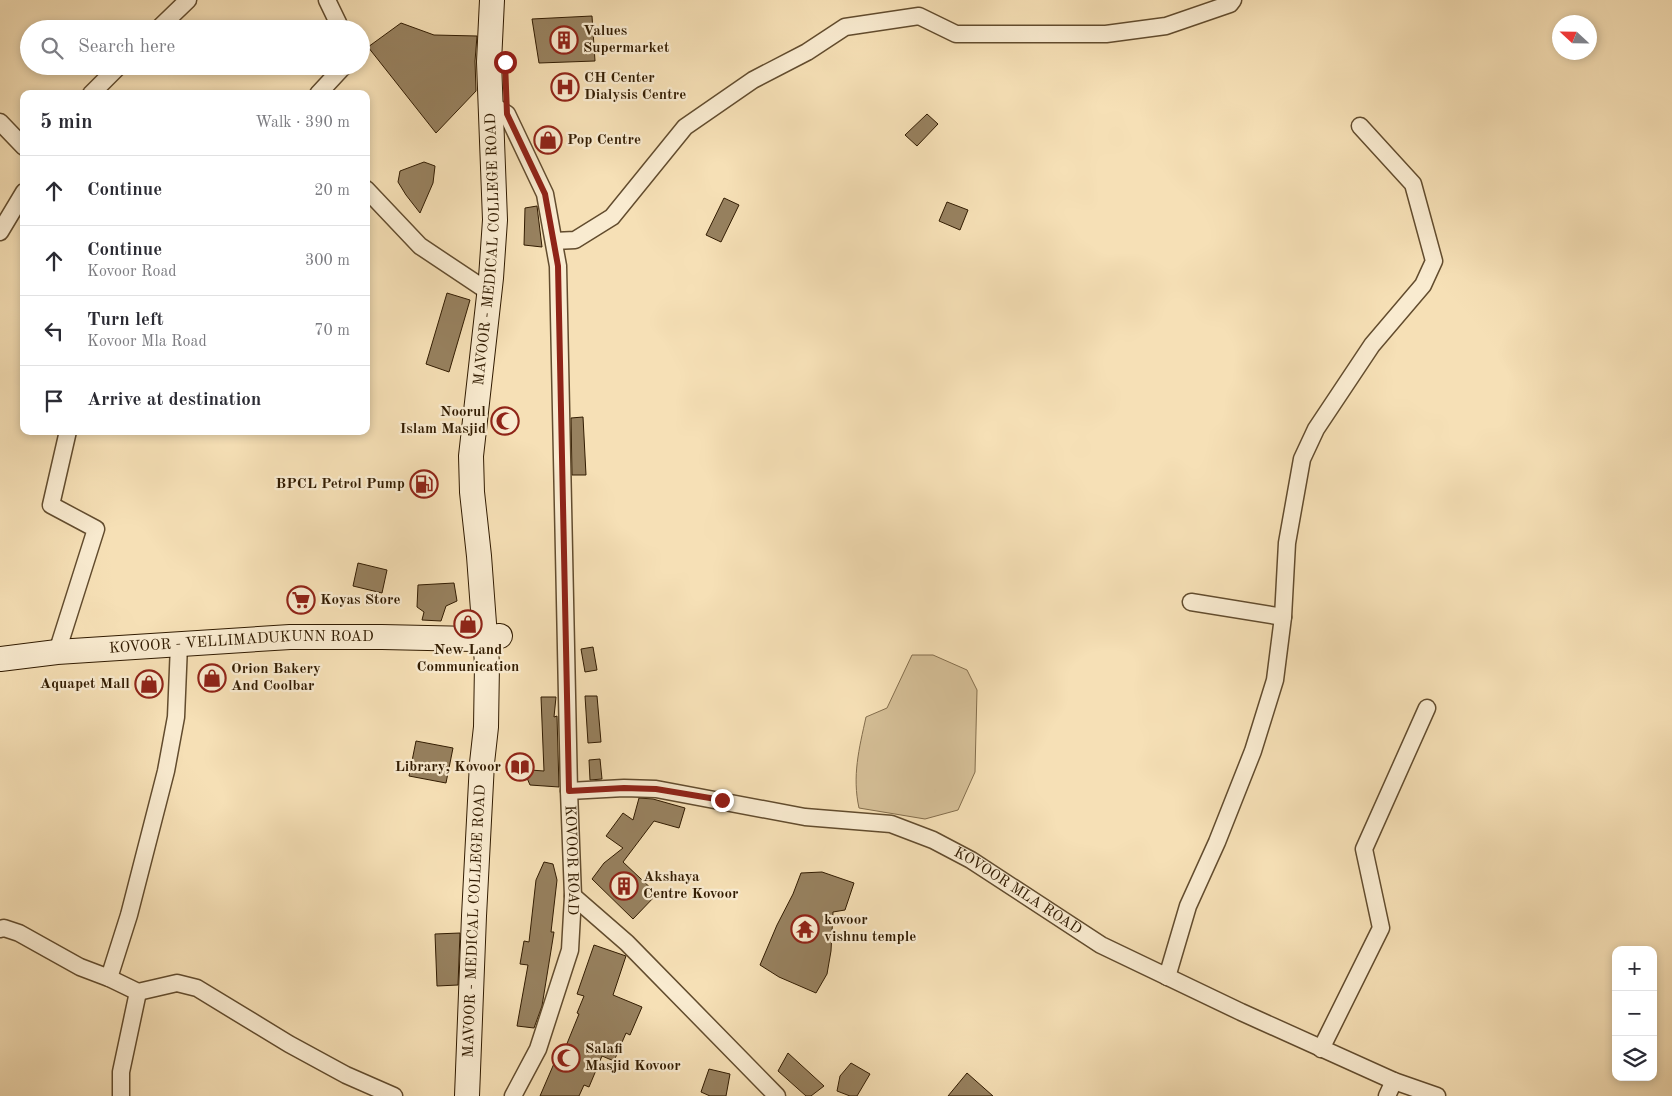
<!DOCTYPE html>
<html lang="en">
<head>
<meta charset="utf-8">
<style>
	:root { --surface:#fff; --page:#f2f2f3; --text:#2b2b33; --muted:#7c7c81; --line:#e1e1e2 }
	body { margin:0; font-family:"Old Standard TT",serif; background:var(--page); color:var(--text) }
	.controls { position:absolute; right:15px; bottom:15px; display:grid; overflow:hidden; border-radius:10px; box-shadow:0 2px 8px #0003 }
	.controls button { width:45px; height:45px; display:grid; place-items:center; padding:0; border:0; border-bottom:1px solid var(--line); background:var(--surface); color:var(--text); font:25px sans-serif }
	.compass { position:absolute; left:1552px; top:15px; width:45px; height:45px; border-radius:50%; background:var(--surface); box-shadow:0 2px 8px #0003; rotate:292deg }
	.stop { position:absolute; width:15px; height:15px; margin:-11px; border:4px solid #8f2418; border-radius:50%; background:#fff }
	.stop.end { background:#8f2418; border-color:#fff; box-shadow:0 1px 5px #0008 }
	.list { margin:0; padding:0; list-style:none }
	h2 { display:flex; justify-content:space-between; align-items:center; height:65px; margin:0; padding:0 20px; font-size:21px }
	h2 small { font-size:16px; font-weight:400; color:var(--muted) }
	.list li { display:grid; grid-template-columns:32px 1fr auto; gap:15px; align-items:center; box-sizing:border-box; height:70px; padding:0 20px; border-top:1px solid var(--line) }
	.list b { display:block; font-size:19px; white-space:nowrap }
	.list p { margin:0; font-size:16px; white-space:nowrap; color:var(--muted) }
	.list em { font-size:16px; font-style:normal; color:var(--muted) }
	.icon { flex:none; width:28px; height:28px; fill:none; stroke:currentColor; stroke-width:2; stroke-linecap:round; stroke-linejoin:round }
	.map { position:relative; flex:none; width:1672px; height:1096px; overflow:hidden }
	.search { position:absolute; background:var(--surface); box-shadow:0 2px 8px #0003; left:20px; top:20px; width:350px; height:55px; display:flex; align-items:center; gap:12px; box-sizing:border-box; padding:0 18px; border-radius:28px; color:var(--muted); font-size:19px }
	.panel { position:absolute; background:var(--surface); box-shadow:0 2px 8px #0003; left:20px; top:90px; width:350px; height:345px; border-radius:10px }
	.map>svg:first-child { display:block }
	.green { fill:#d5bf97; stroke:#836d4c }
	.building { fill:#97815f; stroke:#311b01 }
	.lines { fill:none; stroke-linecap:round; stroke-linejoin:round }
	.street-casing { stroke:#624c2e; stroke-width:19 }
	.secondary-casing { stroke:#311b01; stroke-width:26 }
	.street { stroke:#f9ebd0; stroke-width:16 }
	.secondary { stroke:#f9ebd0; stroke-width:24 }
	.route { stroke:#8f2418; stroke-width:6 }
	.labels { text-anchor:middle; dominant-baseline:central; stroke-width:4.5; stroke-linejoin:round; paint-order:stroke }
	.poi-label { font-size:15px; font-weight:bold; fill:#311b01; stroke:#f9ebd0; text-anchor:start }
	.street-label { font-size:15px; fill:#311b01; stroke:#f9ebd0 }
</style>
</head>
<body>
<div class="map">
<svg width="1672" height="1096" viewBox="0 0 1672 1096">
	<rect width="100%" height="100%" fill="#f6e0b6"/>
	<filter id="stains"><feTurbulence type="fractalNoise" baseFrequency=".004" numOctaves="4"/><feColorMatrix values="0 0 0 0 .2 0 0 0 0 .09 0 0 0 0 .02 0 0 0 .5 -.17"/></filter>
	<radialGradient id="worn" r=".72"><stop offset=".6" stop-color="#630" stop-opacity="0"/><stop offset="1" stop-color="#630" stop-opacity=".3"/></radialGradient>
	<path class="green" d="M912 655H933L967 670 977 690 975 772 958 810 925 819 859 808C852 776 859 749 866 717L887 708Z"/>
	<path class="building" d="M592 16 595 61 539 63 532 19Z
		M401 23 434 35 477 36 475 61 476 91 436 133 368 47Z
		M927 114 938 124 917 146 905 135Z
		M424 162 435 166 433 183 420 213 406 195 398 182 400 171Z
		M724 198 739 205 721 242 706 235Z
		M947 202 968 210 960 230 939 221Z
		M537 206 542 247 524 245 525 208Z
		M447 293 470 300 449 372 426 364Z
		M583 417 586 475H572L571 418Z
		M358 563 387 570 382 593 353 586Z
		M454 583 457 601 446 606 441 621 422 620 424 612 417 607 418 585Z
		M593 647 597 670 585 672 581 649Z
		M585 696H597L601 742 588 743Z
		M541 697H556L554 717 557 716 559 787 530 785 527 778 530 770 544 771Z
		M416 741 453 748 446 783 409 776Z
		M600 759 602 779 590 780 589 760Z
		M639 798 653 799 685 808 679 828 654 821 623 862 657 894 633 919 592 879 604 863 623 848 606 836 623 813 633 820Z
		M544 862 553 864 557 880 551 932H554L542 1006 534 1028 517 1026 528 965 520 964 524 941 529 942 536 880Z
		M822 872 854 883 845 910 833 912 831 951 827 974 816 993 779 977 760 965 777 925 793 894 801 873Z
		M460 933 458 985 437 986 435 934Z
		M594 945 626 956 613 995 642 1007 630 1035 626 1033 614 1061 602 1056 589 1087 584 1085 579 1096H540L562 1045 566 1046 579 1014 577 1013 584 996 577 994Z
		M788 1053 824 1086 811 1096H806L778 1071Z
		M851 1063 870 1074 857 1096H850L837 1091 840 1076Z
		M709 1069 730 1074 726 1096H710L701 1092Z
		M967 1073 993 1096H948Z"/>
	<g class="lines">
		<g class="street-casing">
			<g id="street">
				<path d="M327 0 341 29"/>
				<path d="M158 29 188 0"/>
				<path d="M91 94 119 66"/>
				<path d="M318 94 344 66"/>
				<path id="s1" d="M491 104 507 114 545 194 558 266 569 791 573 896 570 950 538 1049 513 1096"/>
				<path d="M0 122 24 147"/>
				<path d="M366 189 420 246 489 292"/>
				<path d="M0 232 24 192"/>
				<path d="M554 241 575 240 612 217 685 127 753 80 807 52 845 27 919 16 956 34H1106L1166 26 1230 4 1233 0"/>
				<path d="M1191 602 1283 617"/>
				<path d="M57 652 96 529 51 505 68 431"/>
				<path id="s2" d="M569 791 624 788 656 789 805 817 891 824 933 840 971 860 1101 945 1241 1012 1394 1081 1437 1096"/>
				<path d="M573 896 627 943 777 1096"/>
				<path d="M0 929 4 928 19 933 80 967 109 978 138 992 177 983 197 988 289 1044 346 1075 394 1096"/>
				<path d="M1167 977 1188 906 1217 842 1253 751 1275 680 1283 617 1287 543 1302 459 1316 429 1372 345 1423 285 1434 261 1413 184 1360 126"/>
				<path d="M109 978 129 915 166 771 176 717 179 645"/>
				<path d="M1321 1049 1381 928 1364 849 1427 708"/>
				<path d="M121 1096V1072L138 992"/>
				<path d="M1387 1096 1394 1081"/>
			</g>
		</g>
		<g class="secondary-casing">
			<g id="secondary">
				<path id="s3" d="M0 659 57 652 290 637H382L473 639 500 636"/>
				<path id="s4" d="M467 1096 474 916 482 763 486 727 487 664 479 556 472 492 471 456 491 278 495 220 489 62 492 0"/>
			</g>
		</g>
		<use href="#street" class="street"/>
		<use href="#secondary" class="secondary"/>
	</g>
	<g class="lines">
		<path class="route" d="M505 62 507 114 545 194 558 266 569 791 624 788 656 789 722 800"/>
	</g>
	<defs>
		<g id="building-ring" transform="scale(1.4375)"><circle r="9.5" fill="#f9ebd0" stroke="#8f2418" stroke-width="1.5"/><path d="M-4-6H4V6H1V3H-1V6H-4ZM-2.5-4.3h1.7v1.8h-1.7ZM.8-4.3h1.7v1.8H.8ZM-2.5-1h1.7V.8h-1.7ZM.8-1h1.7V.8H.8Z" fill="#8f2418"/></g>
		<g id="hospital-ring" transform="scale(1.4375)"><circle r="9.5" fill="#f9ebd0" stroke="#8f2418" stroke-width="1.5"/><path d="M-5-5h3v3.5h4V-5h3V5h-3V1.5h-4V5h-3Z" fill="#8f2418"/></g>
		<g id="shop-ring" transform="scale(1.4375)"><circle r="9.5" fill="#f9ebd0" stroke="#8f2418" stroke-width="1.5"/><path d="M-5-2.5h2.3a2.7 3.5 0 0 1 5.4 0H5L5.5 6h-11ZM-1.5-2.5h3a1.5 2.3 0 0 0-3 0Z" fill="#8f2418"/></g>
		<g id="mosque-ring" transform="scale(1.4375)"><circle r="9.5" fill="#f9ebd0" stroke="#8f2418" stroke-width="1.5"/><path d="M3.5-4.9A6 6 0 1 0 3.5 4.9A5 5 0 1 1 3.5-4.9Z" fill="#8f2418"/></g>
		<g id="fuel-ring" transform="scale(1.4375)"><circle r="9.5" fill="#f9ebd0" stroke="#8f2418" stroke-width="1.5"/><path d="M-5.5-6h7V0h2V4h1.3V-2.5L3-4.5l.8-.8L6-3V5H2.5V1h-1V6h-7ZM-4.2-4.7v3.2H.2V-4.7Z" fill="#8f2418"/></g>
		<g id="supermarket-ring" transform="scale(1.4375)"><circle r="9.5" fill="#f9ebd0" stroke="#8f2418" stroke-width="1.5"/><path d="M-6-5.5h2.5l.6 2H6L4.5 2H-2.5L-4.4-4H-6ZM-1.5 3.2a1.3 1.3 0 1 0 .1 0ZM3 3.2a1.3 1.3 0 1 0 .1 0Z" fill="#8f2418"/></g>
		<g id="library-ring" transform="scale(1.4375)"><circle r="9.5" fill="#f9ebd0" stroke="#8f2418" stroke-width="1.5"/><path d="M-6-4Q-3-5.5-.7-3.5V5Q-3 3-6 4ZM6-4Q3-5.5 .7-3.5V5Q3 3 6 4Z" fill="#8f2418"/></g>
		<g id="temple-ring" transform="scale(1.4375)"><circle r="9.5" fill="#f9ebd0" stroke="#8f2418" stroke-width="1.5"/><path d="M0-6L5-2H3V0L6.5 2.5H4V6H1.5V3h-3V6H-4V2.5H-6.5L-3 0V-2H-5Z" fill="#8f2418"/></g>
	</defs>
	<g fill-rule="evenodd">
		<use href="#building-ring" x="564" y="40"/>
		<use href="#hospital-ring" x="565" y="87"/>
		<use href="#shop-ring" x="548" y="140"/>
		<use href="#mosque-ring" x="505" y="421"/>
		<use href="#fuel-ring" x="424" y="484"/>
		<use href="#supermarket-ring" x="301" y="600"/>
		<use href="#shop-ring" x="468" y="624"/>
		<use href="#shop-ring" x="212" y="678"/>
		<use href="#shop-ring" x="149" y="684"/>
		<use href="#library-ring" x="520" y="767"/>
		<use href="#building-ring" x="624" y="886"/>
		<use href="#temple-ring" x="805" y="929"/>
		<use href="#mosque-ring" x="566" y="1058"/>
	</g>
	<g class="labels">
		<g class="poi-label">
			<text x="583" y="31">Values<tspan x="583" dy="17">Supermarket</tspan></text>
			<text x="584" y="78">CH Center<tspan x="584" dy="17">Dialysis Centre</tspan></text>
			<text x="567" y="140">Pop Centre</text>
			<text x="486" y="412" text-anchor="end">Noorul<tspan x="486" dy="17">Islam Masjid</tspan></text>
			<text x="405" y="484" text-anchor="end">BPCL Petrol Pump</text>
			<text x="320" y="600">Koyas Store</text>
			<text x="468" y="650" text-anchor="middle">New Land<tspan x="468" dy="17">Communication</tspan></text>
			<text x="231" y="669">Orion Bakery<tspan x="231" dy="17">And Coolbar</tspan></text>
			<text x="130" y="684" text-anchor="end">Aquapet Mall</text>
			<text x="501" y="767" text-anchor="end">Library, Kovoor</text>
			<text x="643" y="877">Akshaya<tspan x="643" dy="17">Centre Kovoor</tspan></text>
			<text x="824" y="920">kovoor<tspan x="824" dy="17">vishnu temple</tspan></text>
			<text x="585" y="1049">Salafi<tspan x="585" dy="17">Masjid Kovoor</tspan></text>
		</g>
		<g class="street-label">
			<text stroke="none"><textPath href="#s4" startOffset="849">MAVOOR - MEDICAL COLLEGE ROAD</textPath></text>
			<text stroke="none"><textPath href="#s3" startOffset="242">KOVOOR - VELLIMADUKUNN ROAD</textPath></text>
			<text stroke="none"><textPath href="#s1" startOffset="775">KOVOOR ROAD</textPath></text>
			<text stroke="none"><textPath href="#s2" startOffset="469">KOVOOR MLA ROAD</textPath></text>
			<text stroke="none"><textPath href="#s4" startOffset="175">MAVOOR - MEDICAL COLLEGE ROAD</textPath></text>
		</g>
	</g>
	<rect width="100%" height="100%" filter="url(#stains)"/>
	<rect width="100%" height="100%" fill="url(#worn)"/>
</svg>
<div class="controls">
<button>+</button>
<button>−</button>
<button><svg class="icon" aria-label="layers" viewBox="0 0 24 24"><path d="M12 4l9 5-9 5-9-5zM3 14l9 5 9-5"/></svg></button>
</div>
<svg class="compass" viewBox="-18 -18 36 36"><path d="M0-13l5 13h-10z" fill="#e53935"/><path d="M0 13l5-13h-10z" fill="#7c7c81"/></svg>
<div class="stop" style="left:505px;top:62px"></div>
<div class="stop end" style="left:722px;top:800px"></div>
<div class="search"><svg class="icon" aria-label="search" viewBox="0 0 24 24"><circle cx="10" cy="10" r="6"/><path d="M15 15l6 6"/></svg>Search here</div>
<section class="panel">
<h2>5 min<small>Walk · 390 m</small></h2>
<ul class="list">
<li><svg class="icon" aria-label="ahead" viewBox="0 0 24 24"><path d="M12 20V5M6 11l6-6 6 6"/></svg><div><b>Continue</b></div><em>20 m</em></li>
<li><svg class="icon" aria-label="ahead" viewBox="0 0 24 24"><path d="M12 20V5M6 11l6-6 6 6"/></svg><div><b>Continue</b><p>Kovoor Road</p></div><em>300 m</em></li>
<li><svg class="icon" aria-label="left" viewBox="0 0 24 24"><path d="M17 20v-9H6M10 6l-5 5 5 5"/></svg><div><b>Turn left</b><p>Kovoor Mla Road</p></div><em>70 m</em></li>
<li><svg class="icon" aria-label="arrive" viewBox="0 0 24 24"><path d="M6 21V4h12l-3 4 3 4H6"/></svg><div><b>Arrive at destination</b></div></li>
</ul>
</section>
</div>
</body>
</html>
